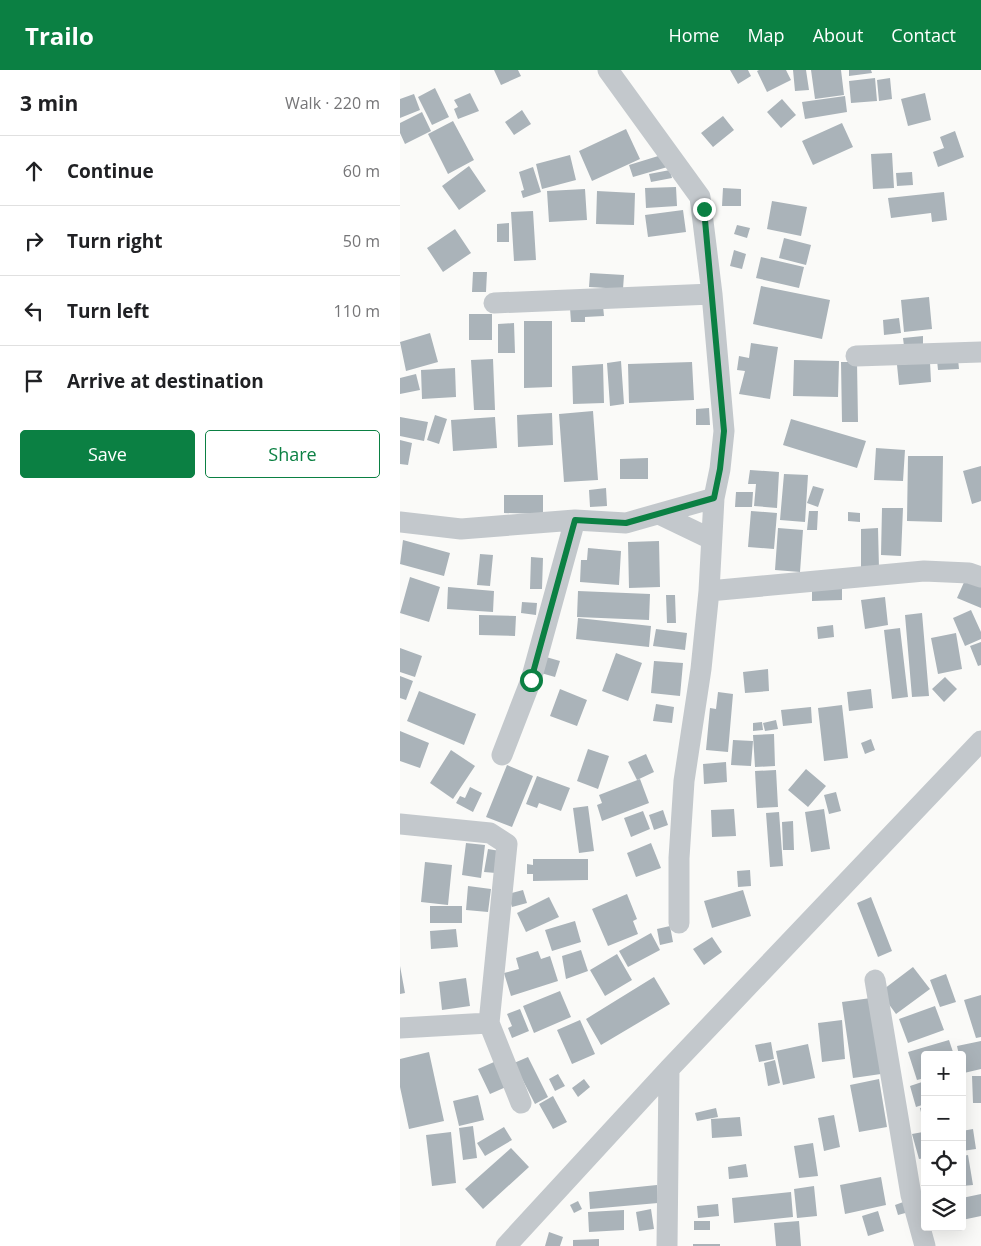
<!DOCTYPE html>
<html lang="en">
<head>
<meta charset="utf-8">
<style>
	:root { --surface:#fff; --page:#f2f2f2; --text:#202124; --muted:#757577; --line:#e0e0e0; --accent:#0b8043 }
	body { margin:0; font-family:"Open Sans",sans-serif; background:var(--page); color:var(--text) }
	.controls { position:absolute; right:15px; bottom:15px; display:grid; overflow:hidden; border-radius:5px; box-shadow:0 5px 20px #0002 }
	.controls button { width:45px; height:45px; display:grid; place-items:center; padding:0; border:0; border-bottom:1px solid var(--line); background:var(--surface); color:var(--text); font:25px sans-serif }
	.stop { position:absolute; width:15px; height:15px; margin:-11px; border:4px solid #0b8043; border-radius:50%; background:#fff }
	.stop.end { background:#0b8043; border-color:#fff; box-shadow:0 1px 5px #0008 }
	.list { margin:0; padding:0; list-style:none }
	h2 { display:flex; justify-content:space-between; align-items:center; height:65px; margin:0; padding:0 20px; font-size:21px }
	h2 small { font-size:16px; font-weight:400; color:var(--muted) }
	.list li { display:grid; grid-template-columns:32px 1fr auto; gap:15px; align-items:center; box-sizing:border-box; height:70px; padding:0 20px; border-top:1px solid var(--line) }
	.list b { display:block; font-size:19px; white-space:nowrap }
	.list em { font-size:16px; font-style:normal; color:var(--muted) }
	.actions { display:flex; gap:10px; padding:15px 20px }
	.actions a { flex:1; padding:11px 0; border:1px solid var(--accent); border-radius:5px; text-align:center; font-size:18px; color:var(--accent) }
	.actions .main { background:var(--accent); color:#fff }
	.icon { flex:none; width:28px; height:28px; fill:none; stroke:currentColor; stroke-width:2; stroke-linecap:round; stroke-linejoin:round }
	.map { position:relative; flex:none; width:581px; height:1176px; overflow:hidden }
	header { display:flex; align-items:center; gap:30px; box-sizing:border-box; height:70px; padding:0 25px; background:var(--accent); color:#fff }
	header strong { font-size:24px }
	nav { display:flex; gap:28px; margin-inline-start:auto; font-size:18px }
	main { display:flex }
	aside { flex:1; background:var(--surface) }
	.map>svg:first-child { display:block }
	.building { fill:#aab3b9 }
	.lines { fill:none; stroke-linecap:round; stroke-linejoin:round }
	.minor { stroke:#c3c8cc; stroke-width:21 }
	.route { stroke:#0b8043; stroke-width:6 }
</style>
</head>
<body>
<header>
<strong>Trailo</strong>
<nav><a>Home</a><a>Map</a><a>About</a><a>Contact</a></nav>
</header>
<main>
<aside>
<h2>3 min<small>Walk · 220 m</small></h2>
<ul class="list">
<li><svg class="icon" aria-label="ahead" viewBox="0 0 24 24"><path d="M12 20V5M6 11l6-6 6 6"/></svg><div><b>Continue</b></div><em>60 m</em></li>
<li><svg class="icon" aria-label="right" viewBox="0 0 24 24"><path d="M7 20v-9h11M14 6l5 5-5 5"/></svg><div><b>Turn right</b></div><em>50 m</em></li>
<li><svg class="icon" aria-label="left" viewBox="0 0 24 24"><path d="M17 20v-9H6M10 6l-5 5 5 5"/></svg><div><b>Turn left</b></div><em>110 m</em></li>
<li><svg class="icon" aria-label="arrive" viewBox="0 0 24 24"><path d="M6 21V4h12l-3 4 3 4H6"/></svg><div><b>Arrive at destination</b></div></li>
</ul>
<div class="actions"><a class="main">Save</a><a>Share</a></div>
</aside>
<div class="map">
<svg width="581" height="1176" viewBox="0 0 581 1176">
	<rect width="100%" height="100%" fill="#fafaf8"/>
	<path class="building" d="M94 0H118L121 6 101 15Z
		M330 0H348L351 6 338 14Z
		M359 0H386L391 10 367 22 357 1Z
		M393 0H406L409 20 395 21Z
		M411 0H441L444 25 415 29Z
		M449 0H471L472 3 449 6Z
		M475 8 477 31 451 33 449 11Z
		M490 8 492 29 479 31 477 10Z
		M35 18 49 47 32 55 18 27Z
		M70 23 79 41 58 49 54 39 58 37 54 30Z
		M525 23 531 50 508 56 501 29Z
		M14 24 20 40 0 48V29Z
		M445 26 447 42 405 49 402 32Z
		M382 29 396 45 381 58 367 42Z
		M122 40 131 54 114 65 105 52Z
		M22 42 31 61 5 74 0 63V53Z
		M323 46 334 60 313 77 301 63Z
		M53 51 74 90 48 104 28 64Z
		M442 53 453 77 413 95 402 71Z
		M226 59 240 89 192 111 179 81Z
		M555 61 564 87 538 97 533 82 544 78 540 67Z
		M268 83 271 96 233 107 229 95Z
		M492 83 494 118 473 119 471 84Z
		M170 85 176 110 142 119 136 94Z
		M69 96 86 121 59 140 42 116Z
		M133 97 141 122 123 128 121 121 124 120 119 102Z
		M270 100 272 108 251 112 249 104Z
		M512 102 513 115 497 116 496 103Z
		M276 117 277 136 246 138 245 118Z
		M323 118 341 119V136H322Z
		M185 119 187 150 149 152 147 121Z
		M197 121 235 123 234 155 196 154Z
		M544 122 547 150 532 152 531 143 491 148 488 128Z
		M372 131 407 137 401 166 367 159Z
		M283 140 286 162 248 167 245 145Z
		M133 141 136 190 114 191 111 142Z
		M109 153V172H97V154Z
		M337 155 350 158 347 168 334 164Z
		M55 159 71 183 43 202 27 178Z
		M384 168 411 175 406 195 379 188Z
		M334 180 346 184 342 199 330 196Z
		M361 187 404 197 399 218 356 208Z
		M73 202H87L86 222H72Z
		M190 203 224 205 223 219 189 217Z
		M361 216 430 230 422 269 353 254Z
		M529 227 532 259 504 262 501 230Z
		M203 236 204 246 185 247V252H171L170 238Z
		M69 244H92V270H69Z
		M499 248 501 263 484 265 483 250Z
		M124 251H152V317L124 318Z
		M114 253 115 283H98V254Z
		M30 263 38 292 6 301 0 272Z
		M523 266V274L504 276 503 268Z
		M351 273 378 277 370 329 339 324 345 301 337 300 339 286 349 288Z
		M93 289 95 340H74L71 290Z
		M558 289 559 299 538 300 537 290Z
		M394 290 439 291 438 327 393 326Z
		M221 291 224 334 210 336 207 293Z
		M292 292 294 330 229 333 228 294Z
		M441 292H457L458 352H442Z
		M530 292 531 312 499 315 497 295Z
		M203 294 204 333 173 334 172 296Z
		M55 298 56 327 22 329 21 300Z
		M16 304 20 320 0 324V308Z
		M309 338 310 355H296V339Z
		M193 341 198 410 164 412 159 344Z
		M152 343 153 375 118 377 117 345Z
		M35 345 47 349 39 374 27 370Z
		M0 347 28 352 24 371 0 366Z
		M95 347 97 378 53 381 51 350Z
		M391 349 466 371 457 398 383 375Z
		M0 370 12 373 8 395 0 394Z
		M476 378 505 380 503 411 474 410Z
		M508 386H543L542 452 507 451Z
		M248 388V409H220V389Z
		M581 396V431L572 434 563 401Z
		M350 400 379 402 377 438 354 436 356 414H348Z
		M384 404 408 405 405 452 380 450Z
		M413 416 424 419 418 437 407 433Z
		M206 418 207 436 190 437 189 420Z
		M336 422H353L352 437H335Z
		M104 425H143V444L104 443Z
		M482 438H503L501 486 481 485Z
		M351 441 377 443 374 479 348 477Z
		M409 441H418L417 460H407Z
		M448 442 460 443V452L448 451Z
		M378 458 403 460 400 502 375 500Z
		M478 458 479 499H461V459Z
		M3 470 50 483 44 506 0 494Z
		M259 471 260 517 229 518 228 472Z
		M188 478 221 481 219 515 180 512 181 490H187Z
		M80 484 93 485 90 516 77 515Z
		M131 487 143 488 142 519H130Z
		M10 507 40 517 29 552 0 543Z
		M565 510 581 517V538L557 528Z
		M48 517 94 521 93 542 47 539Z
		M442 517V530L412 531V518Z
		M178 521 250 524 249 550 177 547Z
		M266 525H275L276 553H267Z
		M485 527 488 555 465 559 461 530Z
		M122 532 137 533 136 545 121 543Z
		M571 540 581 562V569L565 576 553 548Z
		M522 543 529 626 512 627 505 545Z
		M79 545 116 546 115 566 79 565Z
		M178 548 251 556 249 577 176 569Z
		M433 555 434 567 418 569 417 557Z
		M500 558 508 627 492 629 484 560Z
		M256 559 287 563 285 580 253 576Z
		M556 563 562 599 538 604 531 568Z
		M581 572V595L578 596 570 576Z
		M0 578 22 586 15 607 0 602Z
		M216 583 242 593 228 631 202 621Z
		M146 587 160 591 155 607 141 603Z
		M254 591 283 593 280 626 251 623Z
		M368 599 369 621 345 623 343 602Z
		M0 606 13 611 6 630 0 628Z
		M545 607 557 619 544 632 532 619Z
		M160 619 187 630 177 656 150 646Z
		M471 619 473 638 449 641 447 622Z
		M19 621 76 644 64 675 7 651Z
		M318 622 333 624 328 682 306 680 310 638 316 639Z
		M256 634 274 637 272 653 253 651Z
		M442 635 448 688 424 691 418 638Z
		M411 637 412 653 383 656 381 640Z
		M376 650 378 659 365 661 363 653Z
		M362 652 363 660 353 661V653Z
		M0 661 29 673 20 698 0 691Z
		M374 664 375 696 355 697 353 665Z
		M471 669 475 680 465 684 461 673Z
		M333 670 353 671 351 696 331 695Z
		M188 679 209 686 198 719 177 711Z
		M51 680 75 696 53 729 30 713Z
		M246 684 254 702 237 710 228 692Z
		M326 692 327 712 304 714 303 694Z
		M107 695 133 706 112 757 86 747Z
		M406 699 426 716 408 737 388 720Z
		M376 700 378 737 357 738 355 701Z
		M137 706 170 718 161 741 139 733 137 738 126 734Z
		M240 709 249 733 202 751 197 735 202 733 199 725Z
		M70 717 82 723 73 742 56 733 60 726 65 728Z
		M436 722 441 741 429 744 424 725Z
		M188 736 194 781 179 783 173 738Z
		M334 739 336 766 312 767 311 740Z
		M424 739 430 779 411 782 405 742Z
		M263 740 268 755 254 760 249 745Z
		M243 741 250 759 231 767 224 748Z
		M379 742 383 796 370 797 366 743Z
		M393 751 394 780H383L382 752Z
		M66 773 85 775 81 808 62 805Z
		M251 773 261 798 236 807 227 783Z
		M88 779 100 781 96 803 84 802Z
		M133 789H188V810L133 811V804H127V794L133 795Z
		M25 792 52 795 48 835 21 832Z
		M350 800 351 816 338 817 337 801Z
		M68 816 91 819 88 842 66 840Z
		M123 820 127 833 112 837 108 824Z
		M343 820 351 846 312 858 304 831Z
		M227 824 237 849 233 851 238 864 208 876 192 839Z
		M149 827 159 847 126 862 117 843Z
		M471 827 492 881 478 887 457 833Z
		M30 836H62V853H30Z
		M175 851 181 872 152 881 145 860Z
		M270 856 273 872 260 875 257 859Z
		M56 859 58 877 31 879 30 861Z
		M251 863 260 880 228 897 219 881Z
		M312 867 322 882 304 895 293 879Z
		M181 880 188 901 166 909 162 886Z
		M138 881 141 889 150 886 158 911 111 926 104 903 119 899 116 888Z
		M217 884 232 910 205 926 190 900Z
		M0 896 5 923 0 924Z
		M513 897 530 919 496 944 480 922Z
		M546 904 556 932 540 937 530 910Z
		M254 907 270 934 201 975 186 949Z
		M66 908 70 936 42 940 39 912Z
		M160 921 171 947 134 963 123 936Z
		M581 925V967L576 968 564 930Z
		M471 928 481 1004 453 1008 442 932Z
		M535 936 544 960 508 973 499 949Z
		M120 939 129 961 112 968 108 958 112 956 107 944Z
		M180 950 195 984 172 994 157 960Z
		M442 950 445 989 422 992 418 953Z
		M549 970 554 985H525V1008L517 1010 508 982Z
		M581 971V999L564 1003 562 985H559L557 976Z
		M371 972 374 989 359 992 355 975Z
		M408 974 415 1008 383 1015 376 981Z
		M29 982 44 1051 9 1059 0 1017V989Z
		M128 987 148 1027 135 1034 114 993Z
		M375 990 380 1013 368 1016 364 993Z
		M94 992 106 1017 90 1024 78 999Z
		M158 1004 165 1016 155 1021 149 1009Z
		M572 1006H581V1033H573Z
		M184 1009 190 1017 178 1027 172 1018Z
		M479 1009 487 1057 459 1062 450 1015Z
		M525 1011V1034L516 1037 510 1016Z
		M78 1025 84 1050 59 1056 53 1031Z
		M153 1026 167 1052 153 1059 139 1034Z
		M525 1037V1054L524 1055 520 1038Z
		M316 1038 318 1047 297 1051 295 1043Z
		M434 1045 440 1077 424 1081 418 1048Z
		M340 1047 342 1066 312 1068 311 1049Z
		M73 1056 77 1088 63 1090 59 1058Z
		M104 1057 112 1070 85 1086 77 1073Z
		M573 1059 576 1079 562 1081V1061Z
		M51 1062 56 1113 32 1116 26 1065Z
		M523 1062 525 1088 519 1089 512 1064Z
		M413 1073 418 1106 399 1108 394 1076Z
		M111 1078 129 1097 83 1139 65 1119Z
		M568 1085 573 1115 562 1116V1086Z
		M346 1094 348 1107 329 1109 328 1097Z
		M481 1107 486 1135 445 1144 440 1115Z
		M257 1115 258 1133 190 1139 189 1122Z
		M414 1116 417 1146 397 1148 394 1119Z
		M391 1122 393 1147 334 1153 332 1128Z
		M581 1124V1146L562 1150V1128Z
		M178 1131 182 1139 174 1143 170 1135Z
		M506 1131 509 1142 498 1145 495 1135Z
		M318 1134 319 1146 298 1148 297 1136Z
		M251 1139 254 1159 239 1161 236 1142Z
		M224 1140V1160L189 1162 188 1142Z
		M478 1141 484 1161 468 1166 462 1146Z
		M294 1151H310V1160H294Z
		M399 1151 401 1176H376L374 1153Z
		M149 1162 163 1167 160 1176H145Z
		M199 1169V1176H173V1170Z
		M293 1174H320V1176H293Z"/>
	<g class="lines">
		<path class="minor" d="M208 0 300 127 312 224 324 361 320 399 314 428 309 521 301 599 284 711 279 788V853
			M94 233 312 224
			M456 286 581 282
			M259 444 311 469
			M0 452 61 459 175 450 226 453 314 428
			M309 521 524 501 569 503 581 507
			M102 685 131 610 175 450
			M0 754 90 763 107 774 89 953 121 1033
			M475 910 511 1125 525 1176
			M0 958 89 953
			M106 1176 269 999 581 671
			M267 1176 269 999"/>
	</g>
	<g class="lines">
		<path class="route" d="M131 610 175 450 226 453 314 428 320 399 324 361 304 139"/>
	</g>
</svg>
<div class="controls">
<button>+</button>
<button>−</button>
<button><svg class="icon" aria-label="locate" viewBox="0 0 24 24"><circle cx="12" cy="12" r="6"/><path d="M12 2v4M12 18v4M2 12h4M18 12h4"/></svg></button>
<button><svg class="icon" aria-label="layers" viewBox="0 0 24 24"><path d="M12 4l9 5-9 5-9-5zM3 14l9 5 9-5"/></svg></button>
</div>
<div class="stop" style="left:131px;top:610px"></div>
<div class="stop end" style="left:304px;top:139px"></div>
</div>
</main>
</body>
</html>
